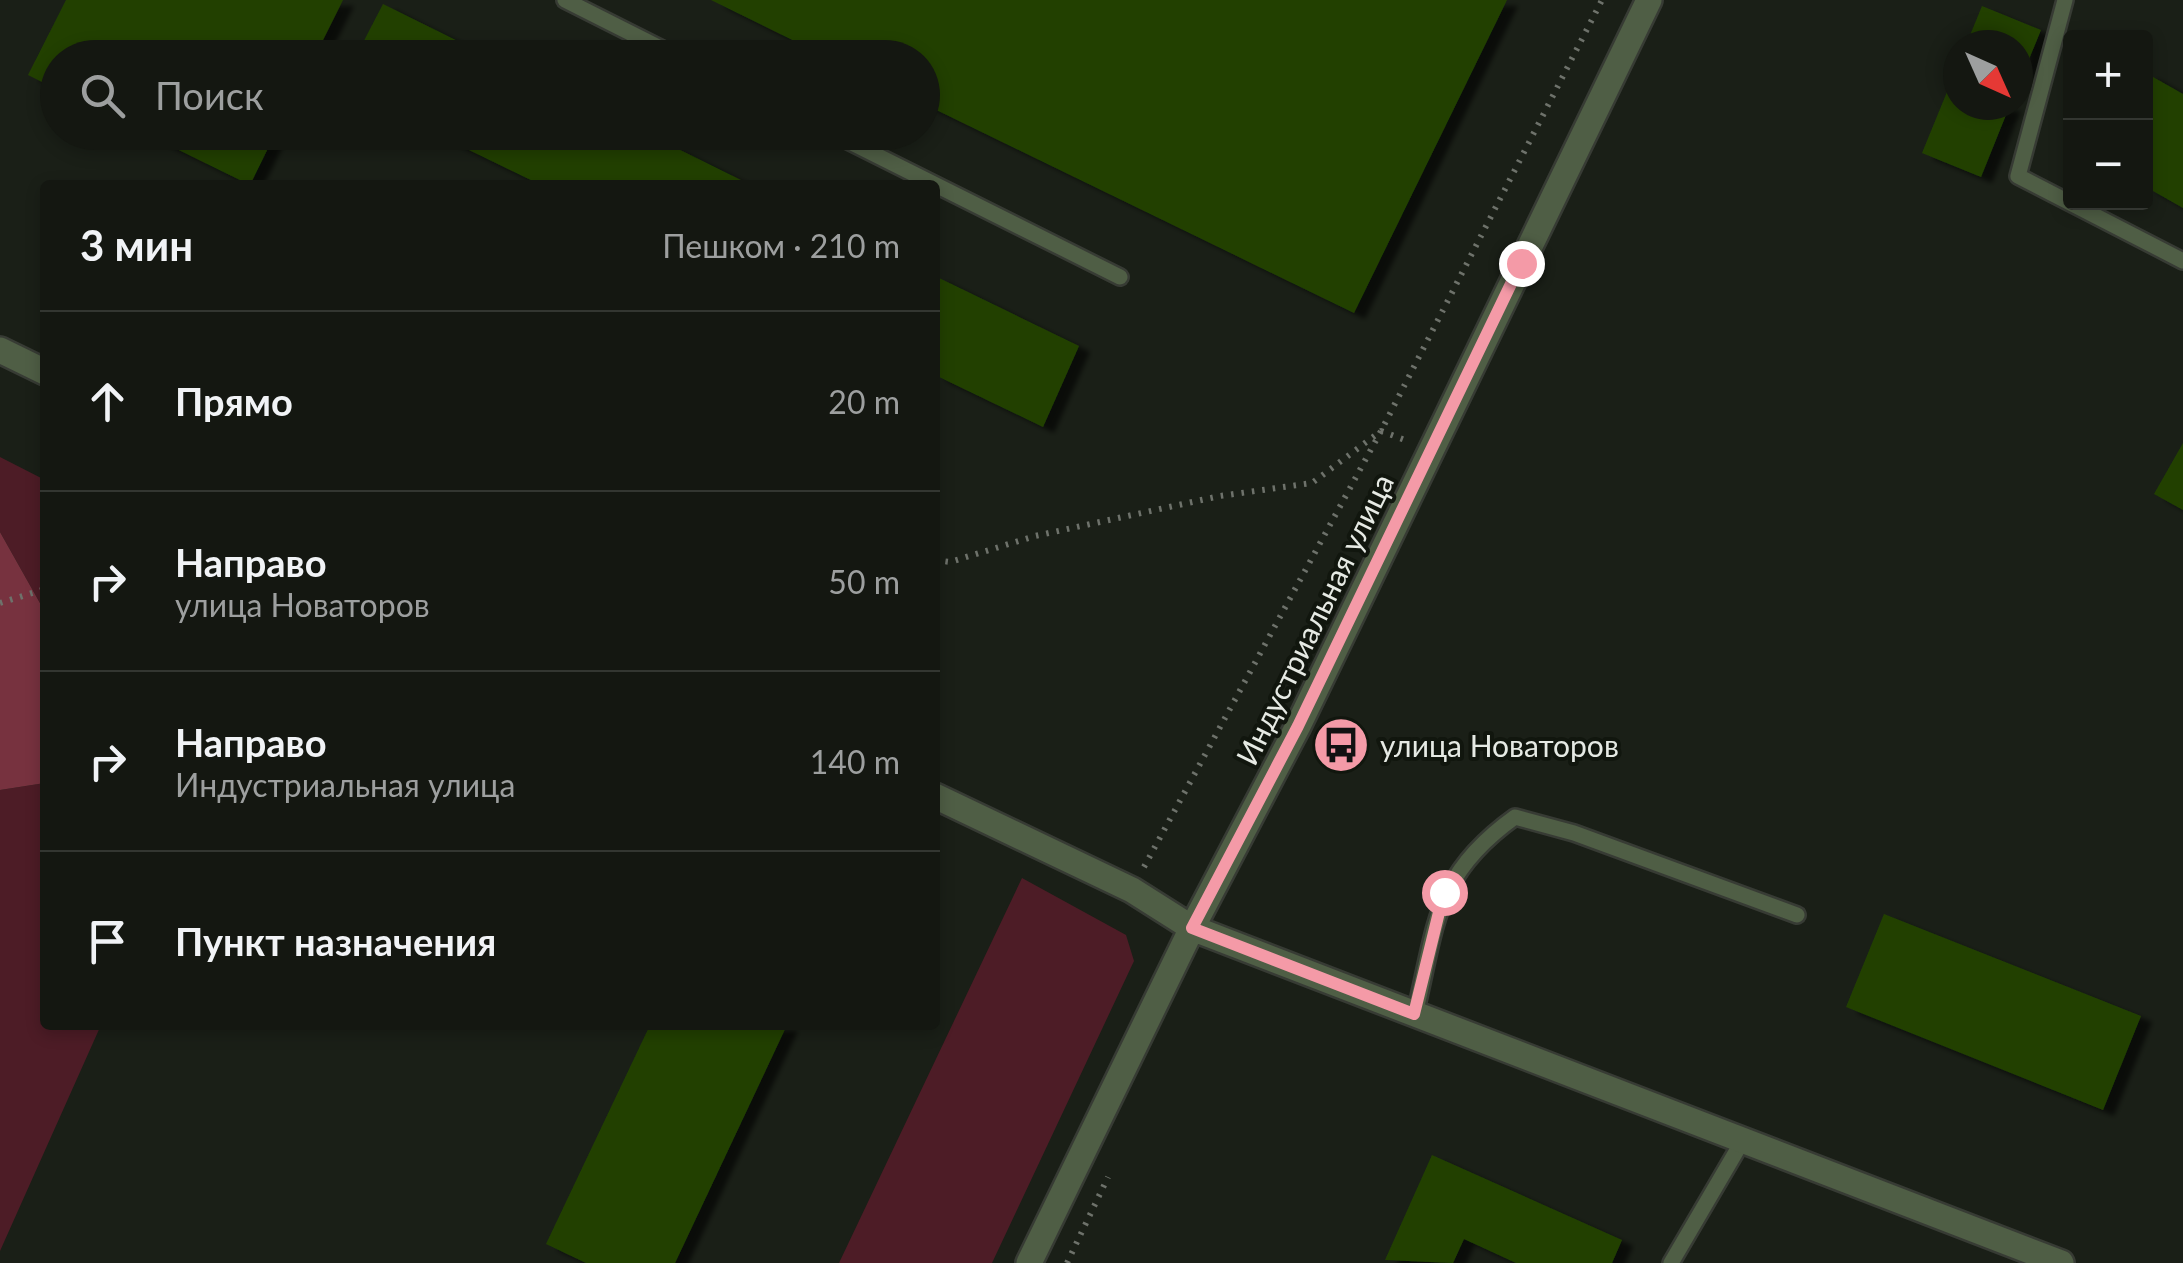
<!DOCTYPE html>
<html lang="ru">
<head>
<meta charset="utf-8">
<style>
	:root { --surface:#141711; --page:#21241f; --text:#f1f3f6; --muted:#9d9f9f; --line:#333631 }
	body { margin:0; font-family:Lato,sans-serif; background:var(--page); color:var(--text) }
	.controls { position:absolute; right:30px; top:30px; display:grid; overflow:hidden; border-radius:10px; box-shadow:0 5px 15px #0003 }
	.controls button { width:90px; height:90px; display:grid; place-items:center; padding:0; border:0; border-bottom:2px solid var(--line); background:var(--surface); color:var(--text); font:50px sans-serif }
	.compass { position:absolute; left:1943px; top:30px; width:90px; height:90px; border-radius:50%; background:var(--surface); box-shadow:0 5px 15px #0003; rotate:135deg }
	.stop { position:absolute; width:30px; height:30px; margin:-22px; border:8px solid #f49aa7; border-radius:50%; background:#fff }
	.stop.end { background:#f49aa7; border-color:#fff; box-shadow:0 2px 10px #0008 }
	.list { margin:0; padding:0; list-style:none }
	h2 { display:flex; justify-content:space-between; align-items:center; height:130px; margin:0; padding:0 40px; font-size:42px }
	h2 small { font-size:32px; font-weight:400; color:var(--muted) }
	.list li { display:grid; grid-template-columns:65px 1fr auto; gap:30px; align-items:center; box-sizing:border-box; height:180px; padding:0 40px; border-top:2px solid var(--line) }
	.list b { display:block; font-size:38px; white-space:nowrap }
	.list p { margin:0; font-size:32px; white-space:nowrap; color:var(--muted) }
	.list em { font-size:32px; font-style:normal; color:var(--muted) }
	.icon { flex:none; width:55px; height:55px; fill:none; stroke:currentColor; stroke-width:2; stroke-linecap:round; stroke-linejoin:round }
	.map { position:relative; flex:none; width:2183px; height:1263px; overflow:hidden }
	.search { position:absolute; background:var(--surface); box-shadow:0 5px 15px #0003; left:40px; top:40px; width:900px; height:110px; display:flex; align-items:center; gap:25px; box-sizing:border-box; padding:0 35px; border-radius:55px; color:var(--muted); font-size:38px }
	.panel { position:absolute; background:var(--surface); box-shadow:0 5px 15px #0003; left:40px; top:180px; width:900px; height:850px; border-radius:10px }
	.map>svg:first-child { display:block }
	.green { fill:#4d1c26 }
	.forest { fill:#77323f }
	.building { fill:#214100; filter:url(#shadow) }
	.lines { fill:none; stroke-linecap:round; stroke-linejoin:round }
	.service-casing { stroke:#373b34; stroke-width:20 }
	.minor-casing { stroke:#373b34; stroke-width:30 }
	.path { stroke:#6e726b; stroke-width:6; stroke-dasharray:2.5 8; stroke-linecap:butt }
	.service { stroke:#4f5e45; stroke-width:15 }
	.minor { stroke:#4f5e45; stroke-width:25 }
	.route { stroke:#f49aa7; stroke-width:12 }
	.labels { text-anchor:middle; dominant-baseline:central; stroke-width:8; stroke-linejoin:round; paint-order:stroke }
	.street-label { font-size:30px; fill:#e6eae4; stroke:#11160e }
	.poi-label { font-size:30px; fill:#e6eae4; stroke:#11160e; text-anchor:start }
</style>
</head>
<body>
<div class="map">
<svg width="2183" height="1263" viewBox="0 0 2183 1263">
	<defs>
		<filter id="shadow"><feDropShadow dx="11" dy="6" stdDeviation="2.5" flood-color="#0009"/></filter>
	</defs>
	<rect width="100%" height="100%" fill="#1a1f17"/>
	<path class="green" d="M0 457 45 480V612L0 532Z
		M45 783V1025H101L0 1251V790Z
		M1022 878 1126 935 1134 961 992 1263H839Z"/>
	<path class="forest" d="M0 532 45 612V783L0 790Z"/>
	<path class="building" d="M66 0H343L314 58H58V90L28 75Z
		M711 0H1507L1354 313 922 103V58H829Z
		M383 4 492 58H355Z
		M1982 6 2041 30 2018 86V45H1966Z
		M1958 65V105H2010L1981 177 1922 153Z
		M2146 73 2183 94V208L2146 187Z
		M142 132H276L250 185Z
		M432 132H644L751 185H541Z
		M935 276 1079 346 1043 427 935 375Z
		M2183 443V510L2154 494Z
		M1884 914 2141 1016 2103 1110 1846 1007Z
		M650 1025H787L675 1263H586L546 1244Z
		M1432 1155 1622 1240 1612 1263H1516L1464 1239 1453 1263 1385 1260Z"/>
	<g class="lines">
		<g class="service-casing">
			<path id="service" d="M565 0 680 58
				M2065 0 2018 176 2183 261
				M830 132 1120 277
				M1415 1014C1437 923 1434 875 1515 817L1574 833 1797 915
				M1671 1263 1743 1140"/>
		</g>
		<g class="minor-casing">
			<path id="minor" d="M0 350 45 372
				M935 796 1132 890 1192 928 2061 1263
				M1029 1263 1192 928 1298 726 1649 0"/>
		</g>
		<path class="path" d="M935 560 950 562 1035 536 1220 496 1312 483 1381 431 1405 440
			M0 603 45 589
			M1144 867 1381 431 1602 0
			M1067 1263 1108 1177"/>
		<use href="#service" class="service"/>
		<use href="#minor" class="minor"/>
	</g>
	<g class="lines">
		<path class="route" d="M1444 892 1414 1014 1192 928 1298 726 1521 263"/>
	</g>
	<defs>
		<g id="bus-disc" transform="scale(2.875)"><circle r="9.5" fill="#f49aa7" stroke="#11160e"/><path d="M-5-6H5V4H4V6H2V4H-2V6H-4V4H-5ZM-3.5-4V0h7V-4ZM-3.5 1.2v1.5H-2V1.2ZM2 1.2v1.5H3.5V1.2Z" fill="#111"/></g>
	</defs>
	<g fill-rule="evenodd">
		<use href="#bus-disc" x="1341" y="745"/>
	</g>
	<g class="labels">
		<g class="street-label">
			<text transform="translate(1314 619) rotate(-64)">Индустриальная улица</text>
		</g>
		<g class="poi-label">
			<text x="1380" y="745">улица Новаторов</text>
		</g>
	</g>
</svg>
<div class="controls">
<button>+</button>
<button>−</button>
</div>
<svg class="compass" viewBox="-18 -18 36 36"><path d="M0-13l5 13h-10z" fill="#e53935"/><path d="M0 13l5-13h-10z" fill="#9d9f9f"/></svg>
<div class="stop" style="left:1444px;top:892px"></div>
<div class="stop end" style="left:1521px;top:263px"></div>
<div class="search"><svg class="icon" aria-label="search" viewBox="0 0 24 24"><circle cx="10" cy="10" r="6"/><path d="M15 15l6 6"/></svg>Поиск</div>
<section class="panel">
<h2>3 мин<small>Пешком · 210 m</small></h2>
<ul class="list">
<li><svg class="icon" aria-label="ahead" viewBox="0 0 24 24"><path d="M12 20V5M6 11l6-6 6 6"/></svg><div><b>Прямо</b></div><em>20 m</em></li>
<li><svg class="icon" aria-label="right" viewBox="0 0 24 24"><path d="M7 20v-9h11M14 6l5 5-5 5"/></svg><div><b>Направо</b><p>улица Новаторов</p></div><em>50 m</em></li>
<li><svg class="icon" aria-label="right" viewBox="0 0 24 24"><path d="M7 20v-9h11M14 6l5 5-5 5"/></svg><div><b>Направо</b><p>Индустриальная улица</p></div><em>140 m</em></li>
<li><svg class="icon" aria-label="arrive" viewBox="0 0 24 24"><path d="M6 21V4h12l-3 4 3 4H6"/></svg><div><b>Пункт назначения</b></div></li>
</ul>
</section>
</div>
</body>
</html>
